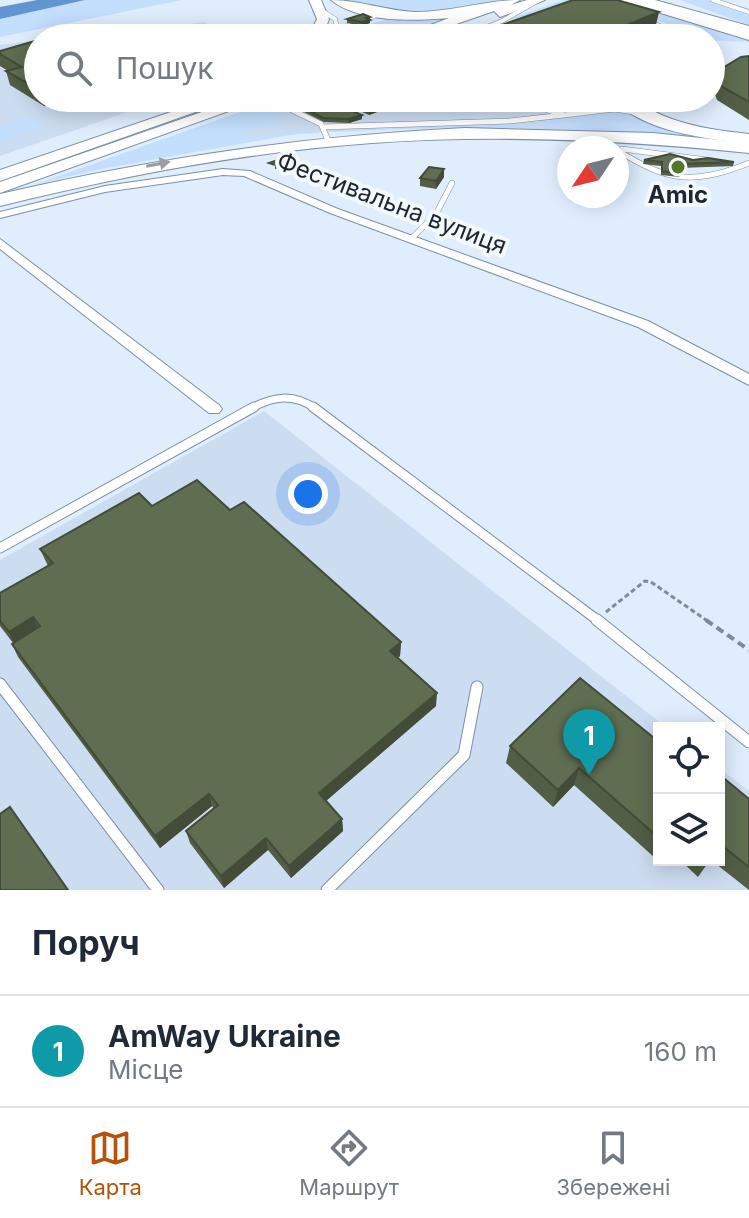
<!DOCTYPE html>
<html lang="uk">
<head>
<meta charset="utf-8">
<style>
	:root { --surface:#fff; --page:#f2f2f3; --text:#1f2937; --muted:#747a83; --line:#e0e1e3; --accent:#b45309 }
	body { margin:0; font-family:Inter,sans-serif; background:var(--page); color:var(--text) }
	.controls { position:absolute; right:24px; bottom:24px; display:grid; overflow:hidden; border-radius:0px; box-shadow:0 4px 20px #0003 }
	.controls button { width:72px; height:72px; display:grid; place-items:center; padding:0; border:0; border-bottom:2px solid var(--line); background:var(--surface); color:var(--text); font:40px sans-serif }
	.compass { position:absolute; left:557px; top:136px; width:72px; height:72px; border-radius:50%; background:var(--surface); box-shadow:0 4px 20px #0003; rotate:235deg }
	.you { position:absolute; left:308px; top:494px; width:28px; height:28px; margin:-20px; border:6px solid #fff; border-radius:50%; background:#1a73e8; box-shadow:0 0 0 12px #1a73e833 }
	.badge { display:grid; place-items:center; width:52px; height:52px; border-radius:50%; background:var(--accent); color:#fff; font-size:26px; font-weight:700 }
	.pin { position:absolute; translate:-50% -66px; filter:drop-shadow(0 2px 4px #0008) }
	.pin::after { content:''; position:absolute; top:42px; width:28px; height:24px; background:inherit; clip-path:polygon(0 0,100% 0,50% 100%) }
	.list { margin:0; padding:0; list-style:none }
	h2 { display:flex; justify-content:space-between; align-items:center; height:104px; margin:0; padding:0 32px; font-size:34px }
	h2 small { font-size:26px; font-weight:400; color:var(--muted) }
	.list li { display:grid; grid-template-columns:52px 1fr auto; gap:24px; align-items:center; box-sizing:border-box; height:112px; padding:0 32px; border-top:2px solid var(--line) }
	.list b { display:block; font-size:30px; white-space:nowrap }
	.list p { margin:0; font-size:26px; white-space:nowrap; color:var(--muted) }
	.list em { font-size:26px; font-style:normal; color:var(--muted) }
	.icon { flex:none; width:44px; height:44px; fill:none; stroke:currentColor; stroke-width:2; stroke-linecap:round; stroke-linejoin:round }
	.map { position:relative; flex:none; width:749px; height:890px; overflow:hidden }
	.search { position:absolute; background:var(--surface); box-shadow:0 4px 20px #0003; left:24px; right:24px; top:24px; height:88px; display:flex; align-items:center; gap:20px; box-sizing:border-box; padding:0 28px; border-radius:44px; color:var(--muted); font-size:30px }
	.sheet { height:216px; background:var(--surface) }
	nav { display:flex; justify-content:space-around; align-items:center; box-sizing:border-box; height:112px; border-top:2px solid var(--line); background:var(--surface); font-size:22px; color:var(--muted) }
	nav a { display:grid; justify-items:center; gap:4px }
	nav .on { color:var(--accent) }
	.map>svg:first-child { display:block }
	.built { fill:#cdddf1 }
	.green { fill:#c4defe }
	.water { fill:#6195d1 }
	.lines { fill:none; stroke-linecap:round; stroke-linejoin:round }
	.service-far4-casing { stroke:#7b90a9; stroke-width:5 }
	.service-far3-casing { stroke:#7b90a9; stroke-width:6 }
	.service-far2-casing { stroke:#7b90a9; stroke-width:9 }
	.service-far1-casing { stroke:#7b90a9; stroke-width:11 }
	.service-casing { stroke:#7b90a9; stroke-width:13 }
	.minor-casing { stroke:#7b90a9; stroke-width:2 }
	.primary-casing { stroke:#7b90a9; stroke-width:2 }
	.trunk-casing { stroke:#7b90a9; stroke-width:2 }
	.path-far2 { stroke:#808b98; stroke-width:2; stroke-dasharray:3 2; stroke-linecap:butt }
	.path-far1 { stroke:#808b98; stroke-width:3; stroke-dasharray:5 3; stroke-linecap:butt }
	.path { stroke:#808b98; stroke-width:4; stroke-dasharray:8 5; stroke-linecap:butt }
	.service-far4 { stroke:#fff; stroke-width:4 }
	.service-far3 { stroke:#fff; stroke-width:5 }
	.service-far2 { stroke:#fff; stroke-width:7 }
	.service-far1 { stroke:#fff; stroke-width:9 }
	.service { stroke:#fff; stroke-width:11 }
	.minor { fill:#fff; fill-rule:evenodd }
	.primary { fill:#fff; fill-rule:evenodd }
	.trunk { fill:#fff; fill-rule:evenodd }
	.wall { fill:#525e46 }
	.shaded-wall { fill:#424c39 }
	.building { fill:#5f6d51; stroke:#424c39; stroke-width:2 }
	.oneway { fill:#9a9da2 }
	.poi-dot { fill:#55752c; stroke:#f4f9fe; stroke-width:3 }
	.labels { text-anchor:middle; dominant-baseline:central; stroke-width:8; stroke-linejoin:round; paint-order:stroke }
	.far-poi-label { font-size:24px; font-weight:bold; fill:#1e2631; stroke:#f4f9fe }
	.far-street-label { font-size:24px; fill:#1e2631; stroke:#f4f9fe }
</style>
</head>
<body>
<div class="map">
<svg width="749" height="890" viewBox="0 0 749 890">
	<rect width="100%" height="100%" fill="#dfedfd"/>
	<path class="built" d="M203 22 237 38H50L169 27Z
		M38 40V98H168L0 156V45Z
		M301 98H611L636 128 429 125 244 138 227 121Z
		M264 411 667 728H659V860H719V768L749 791V890H0V560Z"/>
	<path class="green" d="M85 0H182L0 37V19Z
		M345 0H501C453 16 393 18 345 0Z
		M564 0H611L749 39V42L651 38 668 34 666 23 596 2 498 27 517 16Z
		M680 0H709L749 13V25Z
		M447 18 387 38H329L386 19Z
		M280 98H318L287 109 292 115 273 118 277 124 274 126 244 129 247 136 309 129 312 131 96 170 33 185Z
		M621 111 749 144C611 128 474 124 335 132L329 129 516 123 517 126 543 127 542 119Z
		M29 116 46 126 0 141V125Z"/>
	<path class="water" d="M37 0H85L0 19V7Z"/>
	<g class="lines">
		<g class="service-far4-casing">
			<path id="service-far4" d="M713 0 749 12
				M321 10 335 19 337 28
				M316 37 382 13
				M459 38 502 21 539 0
				M634 38 662 27 647 20
				M511 98 539 107
				M301 107 325 98"/>
		</g>
		<g class="service-far3-casing">
			<path id="service-far3" d="M306 105 292 110 321 124 328 140
				M532 105 564 115 614 109 635 112
				M323 127 510 121 564 115
				M586 138 617 148
				M622 149 707 160
				M617 150C668 182 693 185 749 163
				M411 239 436 214 452 183"/>
		</g>
		<g class="service-far2-casing">
			<path id="service-far2" d="M250 409C273 396 294 393 316 409"/>
		</g>
		<g class="service-far1-casing">
			<path id="service-far1" d="M313 407 600 622
				M0 548 254 407"/>
		</g>
		<g class="service-casing">
			<path id="service" d="M597 620 749 742
				M0 684 158 890
				M327 890 464 755 477 687"/>
		</g>
		<g class="minor-casing">
			<path id="minor" d="M223 169 250 171 338 209 648 321 749 374V385L638 327 330 213 244 176 223 175 105 192 0 218V212L105 186Z
				M0 239 219 405 222 409 219 413H209L0 249Z"/>
		</g>
		<g class="primary-casing">
			<path id="primary" d="M331 0C360 0 387 11 416 12 452 12 486 0 520 0L511 5 527 0H545L500 17 494 11 416 38H396L449 18C413 21 360 23 331 0Z
				M618 0H638L749 32V40Z
				M242 98H265L0 193V182Z
				M612 98C635 98 651 112 672 119 697 128 723 131 749 134V144C705 138 644 133 612 98Z"/>
		</g>
		<g class="trunk-casing">
			<path id="trunk" d="M309 0H321L329 19 322 38H308L317 19Z
				M635 0H655L749 26V34Z
				M212 98H235L0 181V170Z
				M465 128 653 133 749 143V153C623 140 498 134 372 143 246 152 123 176 0 206V194C157 158 303 136 465 128Z"/>
		</g>
		<path class="path-far2" d="M256 109 284 110"/>
		<path class="path-far1" d="M606 612 645 581 651 582 709 622"/>
		<path class="path" d="M706 620 749 650"/>
		<use href="#service-far4" class="service-far4"/>
		<use href="#service-far3" class="service-far3"/>
		<use href="#service-far2" class="service-far2"/>
		<use href="#service-far1" class="service-far1"/>
		<use href="#service" class="service"/>
		<use href="#minor" class="minor"/>
		<use href="#primary" class="primary"/>
		<use href="#trunk" class="trunk"/>
	</g>
	<path class="wall" d="M370 17V23L361 26 347 23V19Z
		M38 40V98H69L44 106 10 85 6 71H8L0 66V51Z
		M749 56V120L717 100 712 86 716 72Z
		M334 98H406V101L369 115 334 100Z
		M417 98H474L446 110Z
		M302 107 362 119 349 123 324 122 302 111Z
		M644 160H693L734 162 733 166 681 168 679 177 661 175V166L643 164Z
		M444 169V177L436 189 420 186V178Z
		M152 506 230 510 401 642 400 656 398 658 436 706 326 801 342 819 343 831 291 878 268 850 224 888 190 843 186 831 214 809 212 806 160 848 18 657 12 644 13 643 0 626V593L48 566 40 549Z
		M659 742V853L655 858 574 785 553 807 506 763 510 746Z
		M719 777 749 799V890L711 860H719Z
		M680 860H710L698 877Z"/>
	<path class="shaded-wall" d="M659 12 656 25 626 38H595Z
		M370 17V23L361 26V22Z
		M42 98H69L44 106Z
		M404 98H406V101L369 115V111Z
		M457 98H474L446 110V102Z
		M362 115V119L349 123V119Z
		M286 161V165L275 169V165Z
		M444 169V177L436 189V181Z
		M33 617 39 631 15 646 9 632Z
		M401 642 400 656 390 664V651Z
		M437 693 436 706 320 806 319 793Z
		M579 768 574 785 553 807 558 790Z
		M209 794 212 806 160 848 155 836Z
		M342 819 343 831 291 878 289 866Z
		M266 838 268 850 224 888 221 876Z"/>
	<path class="building" d="M573 0H617L659 12 595 38H489L484 36 482 26 502 25Z
		M363 14 370 17 366 18 370 20 361 22 347 19Z
		M82 29 99 37 110 34 120 38H47Z
		M199 30 215 37 212 38H170Z
		M38 40V89L6 71 22 67 0 54V51Z
		M749 56V102L721 86 716 72 741 57Z
		M339 98H404L369 111Z
		M436 98H457L446 102Z
		M325 99 362 115 349 119 323 118 302 107Z
		M670 154 693 160 708 158 734 162 681 164 680 173 662 171V162L644 160Z
		M284 158 286 161 275 165 269 163Z
		M429 167 444 169 436 181 420 178Z
		M197 480 230 510 244 502 401 642 390 651 437 693 319 793 342 819 289 866 266 838 221 876 186 831 218 805 209 794 155 836 12 644 40 626 33 617 9 632 0 621V593L53 563 40 549 139 493 152 506Z
		M580 678 659 742V838L579 768 558 790 510 746Z
		M720 775 749 799V867L720 844 719 845V777Z
		M10 807 68 890H0V814Z"/>
	<defs><path id="oneway-solid" d="M-6-.8H1V-3.2L6.5 0L1 3.2V.8H-6Z" transform="scale(2)"/></defs>
	<use class="oneway" href="#oneway-solid" transform="translate(158 164) rotate(-11)"/>
	<circle class="poi-dot" cx="678" cy="167" r="8"/>
	<g class="labels">
		<g class="far-poi-label">
			<text x="678" y="194">Amic</text>
		</g>
		<g class="far-street-label">
			<text transform="translate(392 203) rotate(21)">Фестивальна вулиця</text>
		</g>
	</g>
</svg>
<div class="controls">
<button><svg class="icon" aria-label="locate" viewBox="0 0 24 24"><circle cx="12" cy="12" r="6"/><path d="M12 2v4M12 18v4M2 12h4M18 12h4"/></svg></button>
<button><svg class="icon" aria-label="layers" viewBox="0 0 24 24"><path d="M12 4l9 5-9 5-9-5zM3 14l9 5 9-5"/></svg></button>
</div>
<svg class="compass" viewBox="-18 -18 36 36"><path d="M0-13l5 13h-10z" fill="#e53935"/><path d="M0 13l5-13h-10z" fill="#747a83"/></svg>
<div class="you"></div>
<div class="pin badge" style="left:589px;top:775px;background:#0f9aa8">1</div>
<div class="search"><svg class="icon" aria-label="search" viewBox="0 0 24 24"><circle cx="10" cy="10" r="6"/><path d="M15 15l6 6"/></svg>Пошук</div>
</div>
<section class="sheet">
<h2>Поруч<small></small></h2>
<ul class="list">
<li><span class="badge" style="background:#0f9aa8">1</span><div><b>AmWay Ukraine</b><p>Місце</p></div><em>160 m</em></li>
</ul>
</section>
<nav>
<a class="on"><svg class="icon" aria-label="map" viewBox="0 0 24 24"><path d="M3 6l6-2 6 2 6-2v14l-6 2-6-2-6 2zM9 4v14M15 6v14"/></svg>Карта</a>
<a><svg class="icon" aria-label="directions" viewBox="0 0 24 24"><path d="M12 3l9 9-9 9-9-9zM9 14v-3h6M13 9l2 2-2 2"/></svg>Маршрут</a>
<a><svg class="icon" aria-label="saved" viewBox="0 0 24 24"><path d="M7 4h10v16l-5-4-5 4z"/></svg>Збережені</a>
</nav>
</body>
</html>
